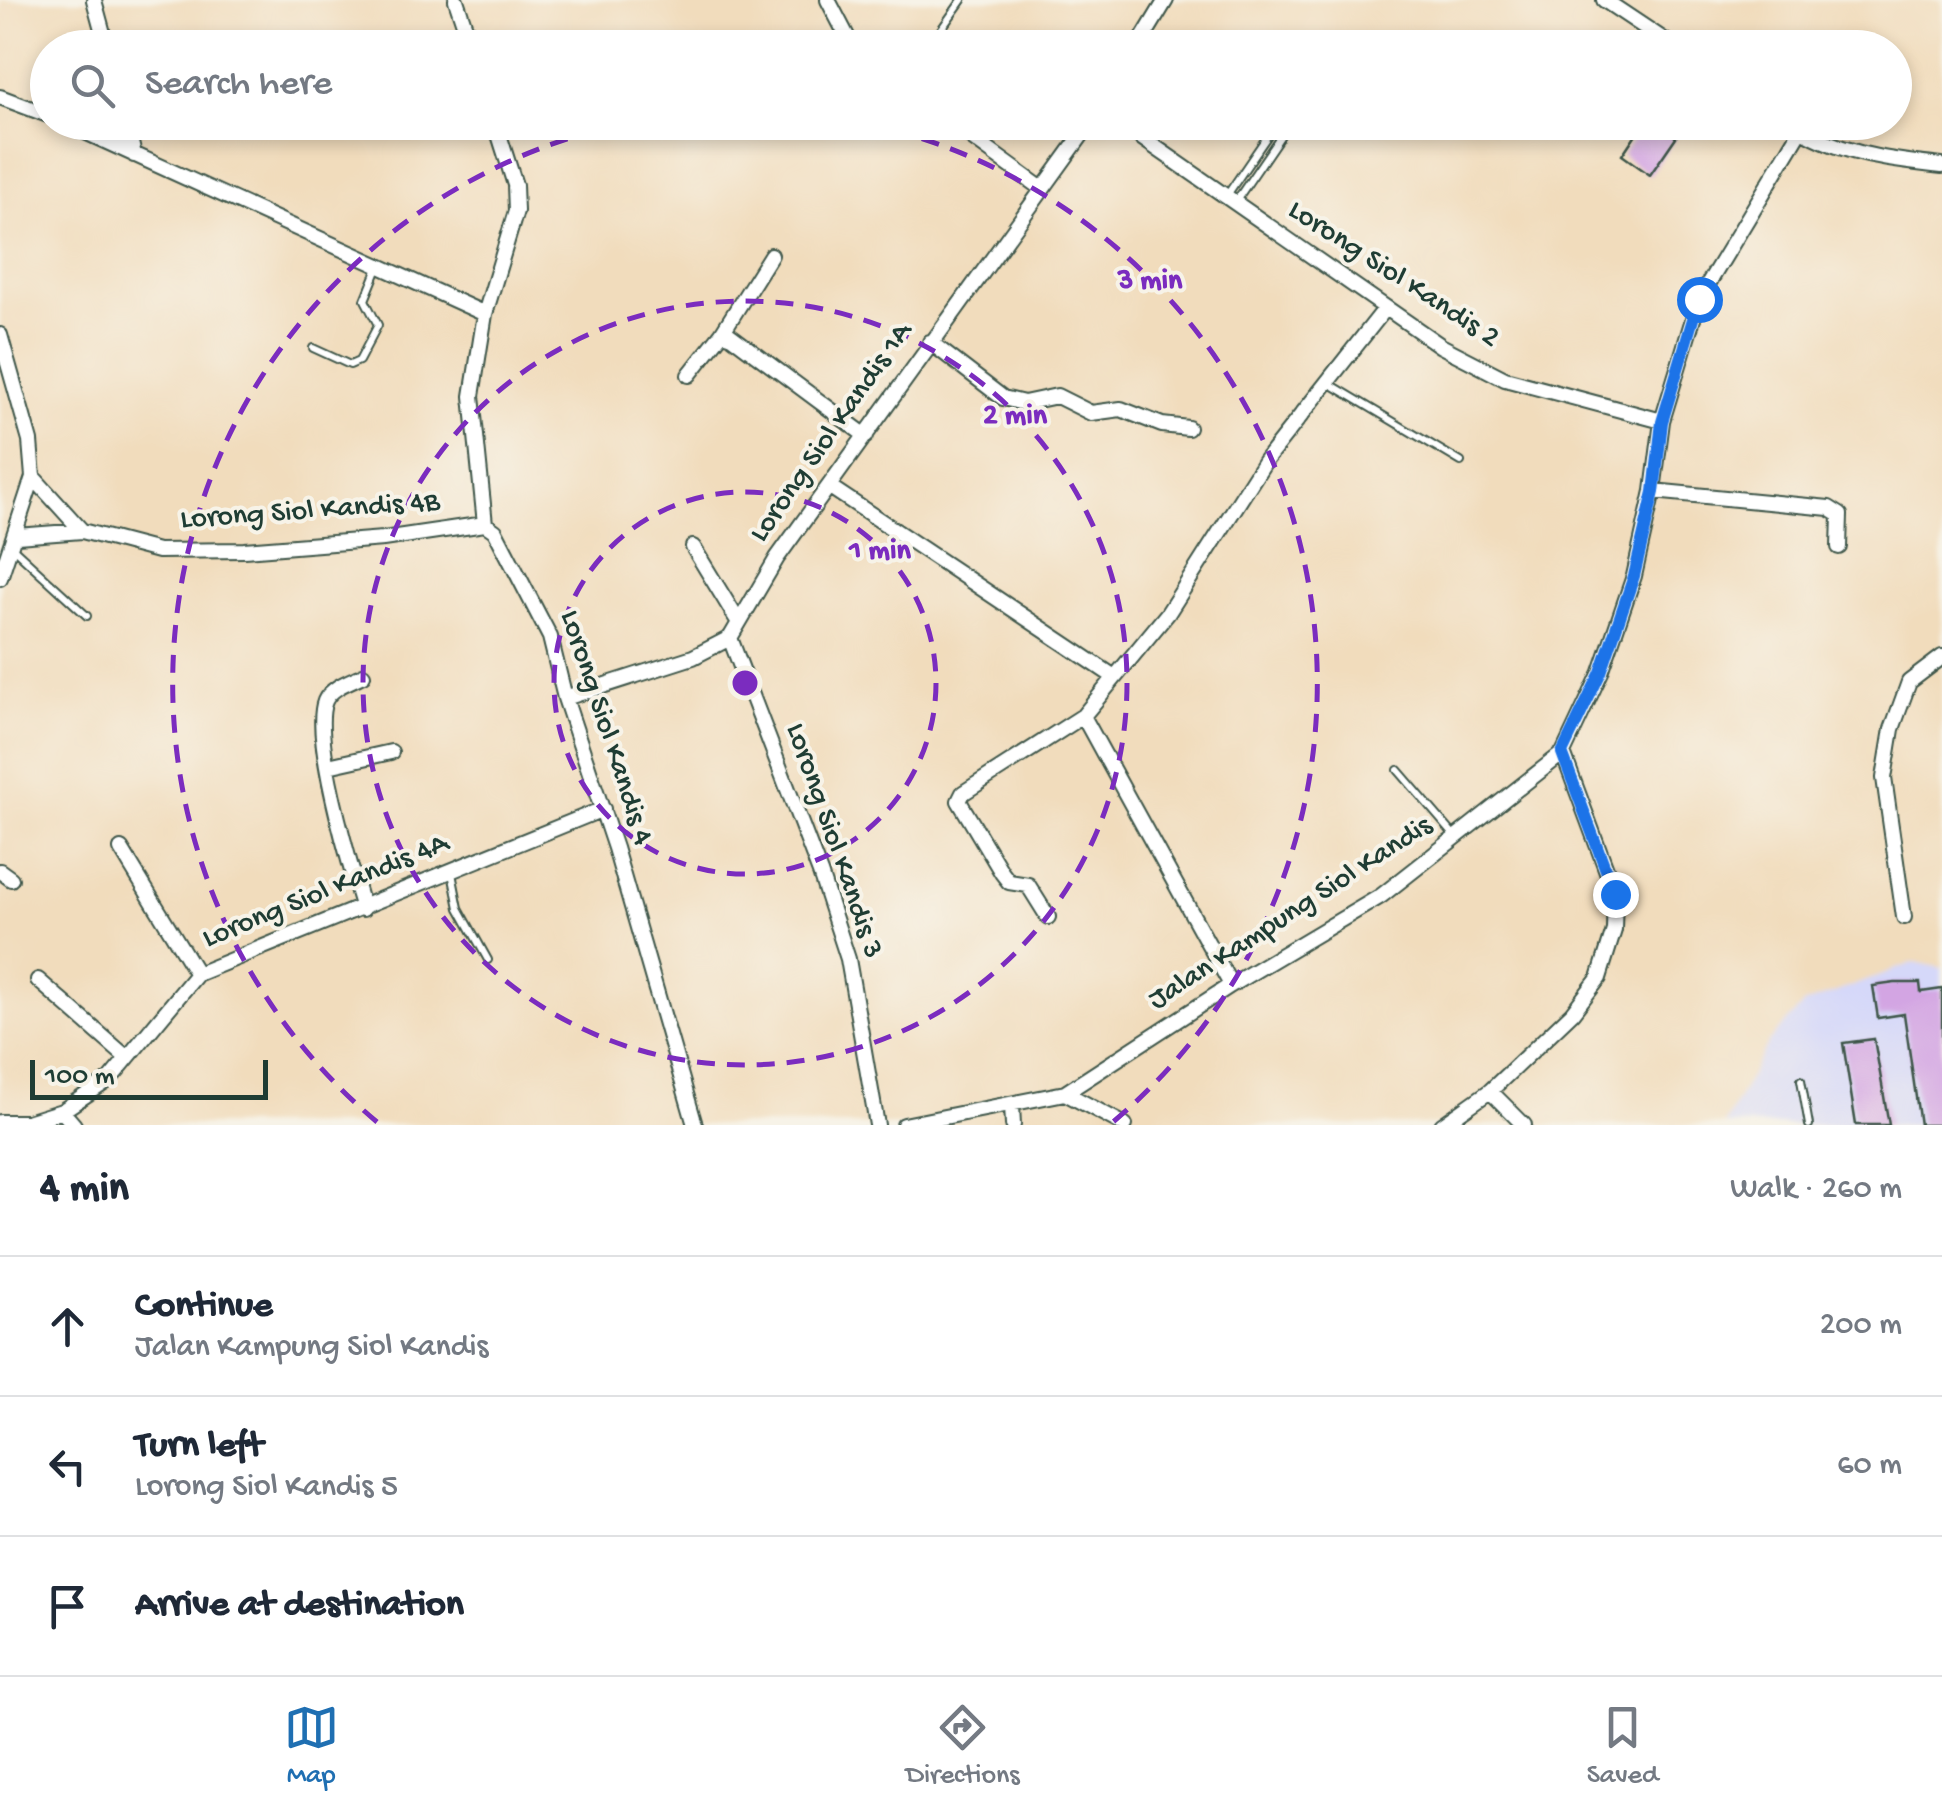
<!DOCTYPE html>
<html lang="en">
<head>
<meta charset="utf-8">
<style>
	:root { --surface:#fff; --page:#f6f6f7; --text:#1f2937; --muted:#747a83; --line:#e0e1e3; --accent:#1f6fb2 }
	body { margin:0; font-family:"Gochi Hand",sans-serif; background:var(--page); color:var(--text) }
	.scale { position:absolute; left:30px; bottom:25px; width:238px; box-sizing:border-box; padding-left:10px; border:5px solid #1f3d34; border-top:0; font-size:28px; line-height:35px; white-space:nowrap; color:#1f3d34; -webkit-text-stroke:8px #f7f3e8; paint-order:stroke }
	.stop { position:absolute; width:30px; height:30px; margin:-22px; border:8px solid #1a73e8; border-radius:50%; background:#fff }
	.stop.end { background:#1a73e8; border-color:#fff; box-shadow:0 2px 10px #0008 }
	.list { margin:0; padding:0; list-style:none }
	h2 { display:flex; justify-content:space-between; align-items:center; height:130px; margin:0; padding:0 40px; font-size:42px }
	h2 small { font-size:32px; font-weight:400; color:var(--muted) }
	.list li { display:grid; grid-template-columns:65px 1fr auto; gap:30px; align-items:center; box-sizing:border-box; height:140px; padding:0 40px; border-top:2px solid var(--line) }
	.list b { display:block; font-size:38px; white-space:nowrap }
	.list p { margin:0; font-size:32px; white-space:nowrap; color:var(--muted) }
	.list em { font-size:32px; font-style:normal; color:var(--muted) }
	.icon { flex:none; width:55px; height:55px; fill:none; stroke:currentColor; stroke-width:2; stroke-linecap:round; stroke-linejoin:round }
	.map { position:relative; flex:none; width:1942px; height:1125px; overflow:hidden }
	.search { position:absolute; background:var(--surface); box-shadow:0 5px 15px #0003; left:30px; right:30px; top:30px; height:110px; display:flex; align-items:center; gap:25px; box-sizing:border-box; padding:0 35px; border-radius:55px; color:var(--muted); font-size:38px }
	.sheet { height:550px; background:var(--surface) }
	nav { display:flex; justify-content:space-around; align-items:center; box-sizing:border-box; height:140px; border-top:2px solid var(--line); background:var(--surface); font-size:28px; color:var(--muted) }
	nav a { display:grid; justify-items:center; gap:5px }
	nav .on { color:var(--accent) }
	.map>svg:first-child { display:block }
	.built { fill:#d5d8f9 }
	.building { fill:#d3a5e3 }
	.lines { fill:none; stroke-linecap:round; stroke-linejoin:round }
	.lane-casing { stroke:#3e5548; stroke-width:10 }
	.street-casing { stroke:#3e5548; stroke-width:18 }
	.lane { stroke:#fff; stroke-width:6 }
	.street { stroke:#fff; stroke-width:14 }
	.route { stroke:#1a73e8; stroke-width:12 }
	.ring { fill:none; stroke:#7b2cbf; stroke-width:5; stroke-dasharray:18 12 }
	.labels { text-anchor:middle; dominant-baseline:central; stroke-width:8; stroke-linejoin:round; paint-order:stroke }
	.street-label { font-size:30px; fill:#1f3d34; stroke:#f7f3e8 }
	.centre { fill:#7b2cbf; stroke:#f7f3e8; stroke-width:5 }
	.ring-label { font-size:30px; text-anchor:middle; font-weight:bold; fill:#7b2cbf; stroke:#f7f3e8; stroke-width:8; stroke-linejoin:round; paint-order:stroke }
</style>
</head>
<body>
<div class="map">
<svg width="1942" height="1125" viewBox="0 0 1942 1125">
	<rect width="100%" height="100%" fill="#f7f3e8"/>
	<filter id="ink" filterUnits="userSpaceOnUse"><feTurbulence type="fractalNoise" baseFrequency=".01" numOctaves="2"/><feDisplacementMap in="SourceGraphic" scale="20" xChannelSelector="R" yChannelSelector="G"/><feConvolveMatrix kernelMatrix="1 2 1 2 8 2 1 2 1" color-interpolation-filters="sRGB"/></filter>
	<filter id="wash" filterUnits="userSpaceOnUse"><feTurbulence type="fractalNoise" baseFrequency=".0048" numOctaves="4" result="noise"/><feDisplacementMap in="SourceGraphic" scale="40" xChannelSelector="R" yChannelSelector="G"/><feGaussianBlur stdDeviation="2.25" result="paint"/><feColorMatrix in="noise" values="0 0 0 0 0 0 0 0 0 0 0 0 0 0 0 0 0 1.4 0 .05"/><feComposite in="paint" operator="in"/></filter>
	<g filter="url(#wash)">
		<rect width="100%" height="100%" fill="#f1dcbc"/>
		<path class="built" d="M1915 962 1942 968V1125H1724L1769 1041 1803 1005Z"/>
		<g id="blocks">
			<path class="building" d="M1644 122H1675L1668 132 1676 137 1650 175 1622 155Z
				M1895 983H1920L1921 992 1942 989V1125H1920L1904 1014 1878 1018 1873 986Z
				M1874 1039 1889 1125H1856L1843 1043Z"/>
		</g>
	</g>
	<g filter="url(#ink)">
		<use href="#blocks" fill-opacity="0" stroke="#3e5548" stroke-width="2.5"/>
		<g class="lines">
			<g class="lane-casing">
				<path id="lane" d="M928 48 962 0
					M1227 195 1277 122
					M1236 201 1290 122
					M313 348 350 365 359 361 378 325 365 300 378 268
					M1327 382 1461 462
					M13 548 87 616
					M1398 770 1454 835
					M452 873 459 908 488 960
					M1801 1080 1809 1125"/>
			</g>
			<g class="street-casing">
				<path id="street" d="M94 0 107 48
					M456 0 472 48
					M828 0 853 48
					M1604 0 1676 48
					M1137 48 1166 0
					M0 97 48 115
					M63 122 485 314
					M126 122 134 155
					M495 122 515 185 516 211 485 314 472 396 485 524 495 531 550 637 565 698 615 848 695 1125
					M950 122 1042 189
					M1119 122 1441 346 1505 379 1662 421
					M1789 122C1837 154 1886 160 1942 166
					M722 333 771 255
					M0 335 30 441 33 477 0 578
					M930 342 1003 398 1024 403 1057 396 1091 413 1121 409 1162 425 1188 428
					M689 375 722 333 730 335 866 436
					M33 477 82 531
					M830 487 1113 676
					M1653 491 1829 508 1840 515 1839 547
					M17 536 82 531 158 551 244 550 383 539 485 524
					M693 547 738 621
					M730 638 820 873 848 959 877 1125
					M565 698 693 657 730 638 777 558 1091 122
					M328 766 391 752
					M121 849 197 974
					M0 871 11 879
					M363 909C351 869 311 736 325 701 331 687 351 681 363 675
					M1048 917 1028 885 1009 882 1002 873 959 801 963 793 1083 716
					M1904 917 1884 778 1892 729 1909 682 1942 657
					M38 980 126 1057
					M1231 985 1083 716 1168 613 1265 461 1385 309
					M1490 1091 1524 1125
					M1065 1093 1125 1125
					M1012 1105 1013 1125
					M62 1111 74 1125
					M0 1122H27L62 1111 110 1079 197 974 603 809
					M904 1125 1065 1093 1231 985 1381 896 1563 753 1601 672 1634 576 1653 491 1662 421 1699 299 1801 130
					M1442 1125 1490 1091 1572 1013 1599 978 1614 930 1615 893 1563 753"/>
			</g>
			<use href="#lane" class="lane"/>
			<use href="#street" class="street"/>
		</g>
	</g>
	<g class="lines" filter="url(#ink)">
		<path class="route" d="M1615 894 1562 753 1601 672 1634 576 1654 492 1662 422 1699 299"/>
	</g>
	<g class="ring">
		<circle cx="745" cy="683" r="191"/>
		<circle cx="745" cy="683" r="382"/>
		<path d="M377 1122A573 573 0 0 1 626 123M864 123A573 573 0 0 1 1113 1122"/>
	</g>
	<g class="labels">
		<g class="street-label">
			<text transform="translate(1393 275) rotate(33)">Lorong Siol Kandis 2</text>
			<text transform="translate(832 433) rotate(-55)">Lorong Siol Kandis 1A</text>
			<text transform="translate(310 512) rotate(-4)">Lorong Siol Kandis 4B</text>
			<text transform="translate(605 728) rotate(72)">Lorong Siol Kandis 4</text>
			<text transform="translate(833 841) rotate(71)">Lorong Siol Kandis 3</text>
			<text transform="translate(326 892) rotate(-22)">Lorong Siol Kandis 4A</text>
			<text transform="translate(1291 914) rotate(-33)">Jalan Kampung Siol Kandis</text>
		</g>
	</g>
	<circle cx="745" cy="683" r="15" class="centre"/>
	<g class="ring-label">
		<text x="1150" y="288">3 min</text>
		<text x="1015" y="423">2 min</text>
		<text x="880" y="558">1 min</text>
	</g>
</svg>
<div class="scale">100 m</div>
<div class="stop" style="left:1699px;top:299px"></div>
<div class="stop end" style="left:1615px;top:894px"></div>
<div class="search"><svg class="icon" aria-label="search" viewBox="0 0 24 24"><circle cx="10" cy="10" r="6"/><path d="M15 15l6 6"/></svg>Search here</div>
</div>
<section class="sheet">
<h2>4 min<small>Walk · 260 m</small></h2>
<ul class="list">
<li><svg class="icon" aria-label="ahead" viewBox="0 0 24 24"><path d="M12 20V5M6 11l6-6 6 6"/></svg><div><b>Continue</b><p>Jalan Kampung Siol Kandis</p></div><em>200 m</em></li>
<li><svg class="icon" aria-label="left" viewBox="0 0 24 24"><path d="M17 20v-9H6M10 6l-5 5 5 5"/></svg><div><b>Turn left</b><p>Lorong Siol Kandis 5</p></div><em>60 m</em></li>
<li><svg class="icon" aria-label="arrive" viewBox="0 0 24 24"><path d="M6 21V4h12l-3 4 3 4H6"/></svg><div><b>Arrive at destination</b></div></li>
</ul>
</section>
<nav>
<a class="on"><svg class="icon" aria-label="map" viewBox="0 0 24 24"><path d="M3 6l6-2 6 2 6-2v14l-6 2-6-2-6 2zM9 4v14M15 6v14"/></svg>Map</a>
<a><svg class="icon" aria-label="directions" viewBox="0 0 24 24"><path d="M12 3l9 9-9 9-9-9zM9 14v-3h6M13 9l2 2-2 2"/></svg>Directions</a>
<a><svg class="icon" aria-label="saved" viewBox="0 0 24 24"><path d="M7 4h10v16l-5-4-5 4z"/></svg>Saved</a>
</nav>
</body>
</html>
